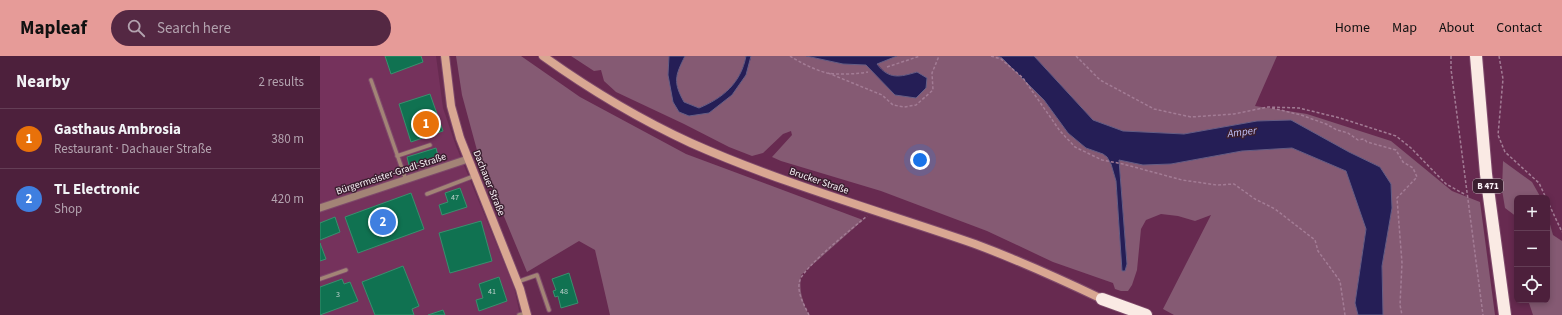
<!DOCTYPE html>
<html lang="en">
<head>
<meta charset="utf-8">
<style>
	:root { --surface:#4d203c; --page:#542843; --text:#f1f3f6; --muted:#b3a3af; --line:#643e56; --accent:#e69b98 }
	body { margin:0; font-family:"Source Sans 3",sans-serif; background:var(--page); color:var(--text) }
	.controls { position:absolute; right:12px; bottom:12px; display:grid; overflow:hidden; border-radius:6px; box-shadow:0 2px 6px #0003 }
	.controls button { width:36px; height:36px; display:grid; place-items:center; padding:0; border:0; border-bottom:1px solid var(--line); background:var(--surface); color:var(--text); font:20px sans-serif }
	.you { position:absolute; left:600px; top:104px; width:14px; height:14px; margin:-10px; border:3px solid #fff; border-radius:50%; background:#1a73e8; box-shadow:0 0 0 6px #1a73e833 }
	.badge { display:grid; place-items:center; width:26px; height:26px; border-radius:50%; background:var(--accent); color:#fff; font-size:13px; font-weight:700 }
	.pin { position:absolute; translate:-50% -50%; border:2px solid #fff; box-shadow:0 1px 4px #0006 }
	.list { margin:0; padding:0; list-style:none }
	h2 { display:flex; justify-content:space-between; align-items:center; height:52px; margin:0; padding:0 16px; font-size:17px }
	h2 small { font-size:13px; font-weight:400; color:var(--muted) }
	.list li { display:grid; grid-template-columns:26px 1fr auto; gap:12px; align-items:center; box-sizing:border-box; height:60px; padding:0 16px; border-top:1px solid var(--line) }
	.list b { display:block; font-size:15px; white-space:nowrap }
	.list p { margin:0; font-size:13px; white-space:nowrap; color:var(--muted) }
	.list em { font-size:13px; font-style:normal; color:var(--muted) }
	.icon { flex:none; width:22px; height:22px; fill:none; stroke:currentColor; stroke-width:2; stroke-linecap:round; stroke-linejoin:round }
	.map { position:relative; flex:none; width:1242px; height:259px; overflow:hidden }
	header { display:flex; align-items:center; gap:24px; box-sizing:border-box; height:56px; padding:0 20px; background:var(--accent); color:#111 }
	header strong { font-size:19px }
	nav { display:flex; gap:22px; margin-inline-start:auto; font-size:14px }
	.search { width:280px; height:36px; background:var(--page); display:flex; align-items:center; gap:10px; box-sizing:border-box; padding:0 14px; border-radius:22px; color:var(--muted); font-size:15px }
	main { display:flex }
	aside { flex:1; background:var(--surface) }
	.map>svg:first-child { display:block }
	.built { fill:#75325c }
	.green { fill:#855a73 }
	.water { fill:#251e56; stroke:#655e86 }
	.building { fill:#107251; stroke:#39906e }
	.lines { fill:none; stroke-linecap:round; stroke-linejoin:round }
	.lane-casing { stroke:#7f4a6b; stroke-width:5.5 }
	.street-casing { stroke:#7f4a6b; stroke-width:9 }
	.secondary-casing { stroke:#7f4a6b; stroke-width:10 }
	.highway-casing { stroke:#7f4a6b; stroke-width:14 }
	.path { stroke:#a37c95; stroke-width:1.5; stroke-dasharray:3 2; stroke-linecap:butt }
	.lane { stroke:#a38476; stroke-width:3.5 }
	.street { stroke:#a38476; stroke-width:7 }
	.secondary { stroke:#d9a792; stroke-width:8 }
	.highway { stroke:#faeae4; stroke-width:12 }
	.labels { text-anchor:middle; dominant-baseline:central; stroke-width:3; stroke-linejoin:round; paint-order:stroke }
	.number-label { font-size:8px; fill:#c0d2ce }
	.shield { fill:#3b1f30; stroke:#c1b3bb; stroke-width:1 }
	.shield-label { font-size:9px; font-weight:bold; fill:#faf2f7 }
	.street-label { font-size:10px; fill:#faf2f7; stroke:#3b1f30 }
	.water-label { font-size:11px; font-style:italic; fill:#bebff6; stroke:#3b1f30 }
</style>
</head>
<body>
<header>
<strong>Mapleaf</strong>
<div class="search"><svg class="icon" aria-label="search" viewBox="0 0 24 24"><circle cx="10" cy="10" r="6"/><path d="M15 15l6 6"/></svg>Search here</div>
<nav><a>Home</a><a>Map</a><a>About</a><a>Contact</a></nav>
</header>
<main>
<aside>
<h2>Nearby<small>2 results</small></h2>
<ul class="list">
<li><span class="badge" style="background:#e8710a">1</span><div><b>Gasthaus Ambrosia</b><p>Restaurant · Dachauer Straße</p></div><em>380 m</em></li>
<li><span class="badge" style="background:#3f7fe0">2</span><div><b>TL Electronic</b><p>Shop</p></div><em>420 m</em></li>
</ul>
</aside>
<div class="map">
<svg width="1242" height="259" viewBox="0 0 1242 259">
	<rect width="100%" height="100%" fill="#672a50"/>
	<path class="built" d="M0 0H116L123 52 136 90 194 231 200 259H0Z"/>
	<path class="green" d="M136 0H201L260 41 366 98 543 164 481 219C479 234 482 245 489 259H290L275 194 259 185 207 216 158 98 142 39Z
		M251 0H349L348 19 369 60 412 39 431 3V0H486L523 8 546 9 575 39 597 16C579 21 569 24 557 7L577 0H678L682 2 724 44 748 77 766 92 783 98 787 101 791 108 796 125 802 215H805L807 208 799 104 823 109 851 108 922 95 972 92 1026 115 1046 172 1035 247 1038 259H854L843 253 891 159 875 165 858 160 841 158 826 164 821 173 817 214 812 229 808 235H801L795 233 793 227 733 206 667 175 561 135 461 105 452 101 472 79 471 75 463 78 443 97 432 100 409 91 364 68 296 36 284 25 281 14 274 15Z
		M365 0H426C420 28 404 41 379 52L364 46C353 26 355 20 365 0Z
		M714 0H957L935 50 987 58 1071 85 1132 135 1160 146 1175 259H1063L1062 210 1072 152 1060 111 1029 96 937 65 864 78 802 75 773 64Z
		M1183 105 1212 126 1221 142H1197V161L1185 152 1182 134Z
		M1227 158 1233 179 1242 185V259H1213L1208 244H1227Z"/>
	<path class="water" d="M349 0H365C355 20 353 26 364 46L379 52C403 42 421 27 426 0H431L426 19 412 39 389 57 369 60 359 56 353 46 348 19Z
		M486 0H577L557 8C569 24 580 21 597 16L607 22 606 32 596 42 575 39 546 9 523 8Z
		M678 0H714L773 64 803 75 864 78 937 65 971 64 1029 96 1060 111 1071 128 1072 152 1062 210 1063 259H1038L1035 247 1046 173 1026 115 972 92 922 95 851 108 823 109 799 104 807 208 805 215H802L796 125 791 108 787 101 783 98 766 92 748 77 724 44 682 2Z"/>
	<path class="building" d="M65 0H101L103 6 71 18Z
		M110 38 123 75 91 86 79 48Z
		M116 92 118 100 89 109 87 101Z
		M140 132 147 151 122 159 119 149 128 146 125 137Z
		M91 137 104 173 38 197 25 161Z
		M15 161 20 176 0 184V167Z
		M161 165 172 205 130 217 119 177Z
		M0 187 6 203 0 205Z
		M83 210 99 250 92 253 94 259H55L42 226Z
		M249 217 258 247 241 252 238 240 235 241 233 235 236 234 232 223Z
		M179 221 187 245 159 255 156 244 163 242 159 228Z
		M22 223 24 228 30 226 38 245 0 259V231Z
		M123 254 125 259H108Z"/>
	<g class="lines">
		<g class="lane-casing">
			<path id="lane" d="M51 24 86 124
				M77 100 110 89
				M107 138 154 120
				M0 223 26 214
				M197 226 217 219 229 254
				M199 259 206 257"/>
		</g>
		<g class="street-casing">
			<path id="street" d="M0 152 148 103"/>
		</g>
		<g class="secondary-casing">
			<path id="secondary" d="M125 0 131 50 140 82 200 233 207 259
				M223 0C269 33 319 63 371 87 463 128 560 155 655 188 698 204 740 223 782 243"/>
		</g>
		<g class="highway-casing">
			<path id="highway" d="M1156 0 1166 118 1185 259
				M782 243 826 259"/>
		</g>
		<path class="path" d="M470 0C481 7 495 14 507 17 517 19 538 18 548 16
			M671 0 681 3 703 22 740 75 755 91 782 104 803 108 862 124 897 129 914 128 935 143 955 153 995 184 998 195 1020 225 1025 259
			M756 0 780 24 834 53 871 61 914 58 948 51 979 52 1020 62 1076 80 1091 92 1126 128 1146 139
			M1131 0V13L1163 259
			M1179 0 1183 23 1178 79 1185 96 1219 127 1226 142
			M567 11 600 0
			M508 17 562 39 573 49 584 51 596 49 613 34 612 17 619 0
			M952 52 981 59 1006 68 1017 74 1028 77 1038 84 1044 83 1047 86 1076 94 1083 106 1093 112 1097 121 1077 142 1082 207 1080 249 1082 259
			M1227 144 1242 176
			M489 259C484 249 476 235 480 224 484 211 534 171 547 160"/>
		<use href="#lane" class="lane"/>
		<use href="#street" class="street"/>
		<use href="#secondary" class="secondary"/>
		<use href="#highway" class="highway"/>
	</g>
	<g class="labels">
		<g class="number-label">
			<text x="135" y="141">47</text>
			<text x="172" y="235">41</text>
			<text x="244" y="235">48</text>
			<text x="18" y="238">3</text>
		</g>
		<rect class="shield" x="1153" y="123" width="30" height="14" rx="3"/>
		<g class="shield-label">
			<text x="1168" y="130">B 471</text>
		</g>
		<g class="street-label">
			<text transform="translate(71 118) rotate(-18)">Bürgermeister-Gradl-Straße</text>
			<text transform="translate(499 125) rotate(19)">Brucker Straße</text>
			<text transform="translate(169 127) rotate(68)">Dachauer Straße</text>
		</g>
		<g class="water-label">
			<text transform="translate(922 76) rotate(-7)">Amper</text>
		</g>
	</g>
</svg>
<div class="controls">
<button>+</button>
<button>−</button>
<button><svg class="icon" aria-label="locate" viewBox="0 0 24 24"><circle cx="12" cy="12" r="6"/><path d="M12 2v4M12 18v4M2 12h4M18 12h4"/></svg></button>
</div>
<div class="you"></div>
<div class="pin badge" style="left:106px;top:68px;background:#e8710a">1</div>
<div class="pin badge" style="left:63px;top:166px;background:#3f7fe0">2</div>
</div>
</main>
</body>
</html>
